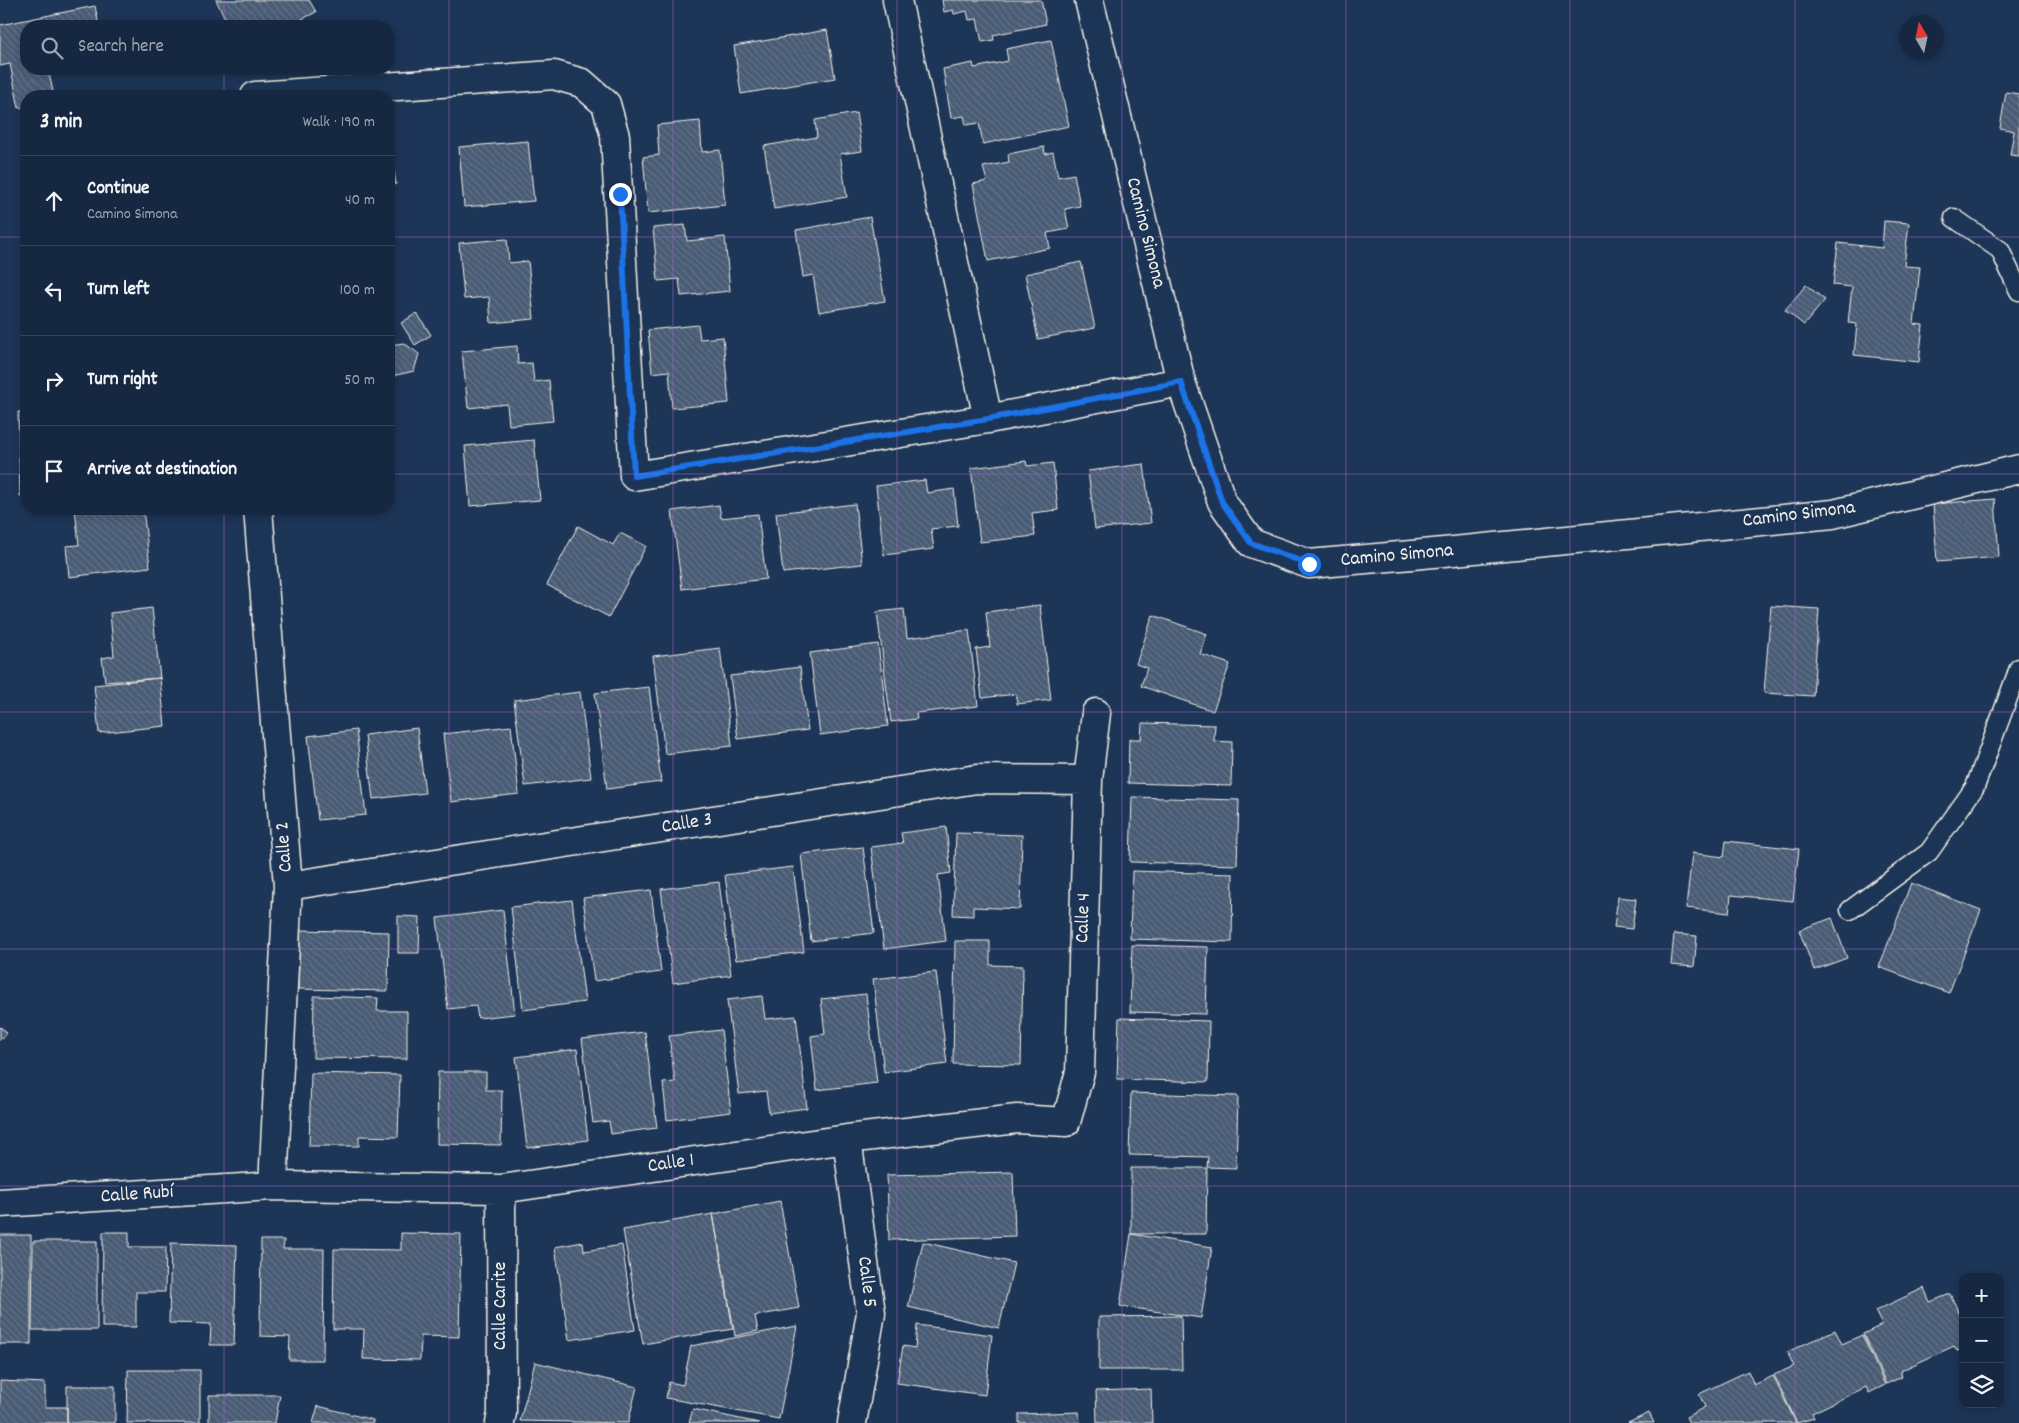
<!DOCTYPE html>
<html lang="en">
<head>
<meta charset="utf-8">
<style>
	:root { --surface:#162841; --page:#1f3048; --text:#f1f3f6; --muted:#9ea6b1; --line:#35445a }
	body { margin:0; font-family:Dekko,sans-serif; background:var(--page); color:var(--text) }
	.controls { position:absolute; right:15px; bottom:15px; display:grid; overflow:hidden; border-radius:10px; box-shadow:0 2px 8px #0003 }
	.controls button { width:45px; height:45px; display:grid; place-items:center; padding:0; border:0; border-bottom:1px solid var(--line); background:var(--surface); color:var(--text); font:25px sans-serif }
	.compass { position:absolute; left:1899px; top:15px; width:45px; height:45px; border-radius:50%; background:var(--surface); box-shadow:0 2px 8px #0003; rotate:351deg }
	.stop { position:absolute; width:15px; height:15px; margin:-11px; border:4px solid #1a73e8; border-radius:50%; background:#fff }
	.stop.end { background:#1a73e8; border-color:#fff; box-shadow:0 1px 5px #0008 }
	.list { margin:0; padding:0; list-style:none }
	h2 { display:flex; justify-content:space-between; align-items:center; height:65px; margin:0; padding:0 20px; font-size:21px }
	h2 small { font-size:16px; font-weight:400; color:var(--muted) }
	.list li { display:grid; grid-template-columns:32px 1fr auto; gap:15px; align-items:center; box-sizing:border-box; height:90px; padding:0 20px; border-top:1px solid var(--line) }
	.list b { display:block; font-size:19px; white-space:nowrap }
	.list p { margin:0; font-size:16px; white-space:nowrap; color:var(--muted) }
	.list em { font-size:16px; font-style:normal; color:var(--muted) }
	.icon { flex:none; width:28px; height:28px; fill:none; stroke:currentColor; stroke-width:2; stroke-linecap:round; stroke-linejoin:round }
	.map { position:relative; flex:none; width:2019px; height:1423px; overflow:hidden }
	.search { position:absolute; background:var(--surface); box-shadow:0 2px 8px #0003; left:20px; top:20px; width:375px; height:55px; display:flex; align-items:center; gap:12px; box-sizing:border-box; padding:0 18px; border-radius:20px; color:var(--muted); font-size:19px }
	.panel { position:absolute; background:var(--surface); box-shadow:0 2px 8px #0003; left:20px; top:90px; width:375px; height:425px; border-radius:20px }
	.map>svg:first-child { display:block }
	.building { fill:url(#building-back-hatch); stroke:#f4f1e8 }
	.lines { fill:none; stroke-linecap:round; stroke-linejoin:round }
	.service-casing { stroke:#f4f1e8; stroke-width:21 }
	.minor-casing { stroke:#f4f1e8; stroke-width:31 }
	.service { stroke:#1d3557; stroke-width:18 }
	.minor { stroke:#1d3557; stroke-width:28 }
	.route { stroke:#1a73e8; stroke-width:6 }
	.grid { fill:none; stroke:#9f67cb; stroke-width:1; stroke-opacity:0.55 }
	.labels { text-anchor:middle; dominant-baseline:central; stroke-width:4; stroke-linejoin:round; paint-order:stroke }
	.street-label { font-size:20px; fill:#f4f1e8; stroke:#1d3557 }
</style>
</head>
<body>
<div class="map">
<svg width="2019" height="1423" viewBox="0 0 2019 1423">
	<defs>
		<pattern id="building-back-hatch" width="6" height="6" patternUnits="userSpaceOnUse" patternTransform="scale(1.25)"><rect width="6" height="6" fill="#485b74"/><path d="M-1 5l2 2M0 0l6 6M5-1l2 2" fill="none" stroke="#637388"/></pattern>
	</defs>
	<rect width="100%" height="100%" fill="#1d3557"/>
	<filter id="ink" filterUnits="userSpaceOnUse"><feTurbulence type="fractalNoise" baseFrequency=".02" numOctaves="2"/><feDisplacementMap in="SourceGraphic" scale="10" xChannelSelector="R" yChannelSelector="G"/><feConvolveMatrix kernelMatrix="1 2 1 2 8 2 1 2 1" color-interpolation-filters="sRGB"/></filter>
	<g filter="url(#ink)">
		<path class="building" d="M216 0H309L316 12 289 26H253L251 24 246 26H229Z
			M942 0H1041L1046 24 993 35 994 40 982 42 977 19 969 20 967 11 954 14 953 10 944 12Z
			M95 6 99 26H26V69H51H48L54 96H26V106L19 108 10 64 0 66V25Z
			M827 30 835 78 741 94 734 46Z
			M1051 40 1069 126 983 144 979 123 966 125 964 116 951 118 943 69 973 63 974 68 1008 61 1006 49Z
			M2006 92 2019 94V156L2010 155 2014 131 2000 128Z
			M856 113 862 151 840 154 847 197 774 209 764 146 817 137 815 120Z
			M700 121 702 152 720 150 725 205 648 213 643 157 659 155 657 125Z
			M389 140 396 184 389 185Z
			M528 141 534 201 464 207 459 147Z
			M1044 147 1045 154 1053 152 1058 177 1074 174 1080 206 1065 209 1069 229 1047 233 1050 248 988 261 973 184 987 181 983 167 1009 162 1008 154Z
			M870 217 885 301 819 312 813 275 803 277 796 230Z
			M1884 221 1909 223 1904 266 1920 267 1914 324 1923 325 1919 362 1854 355 1857 324 1848 323 1852 287 1833 285 1838 243 1882 248Z
			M685 225 687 241 725 237 730 291 681 296 679 279 658 281 653 228Z
			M507 239 509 263 528 261 534 319 491 323 489 297 464 299 459 243Z
			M1081 262 1095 328 1038 339 1025 274Z
			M1806 285 1825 300 1804 325 1785 310Z
			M417 313 431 335 415 345 401 323Z
			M698 325 700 339 723 337 729 403 672 408 669 371 652 373 648 330Z
			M404 343 419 354 414 371 392 376 389 371V345Z
			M517 346 518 364 532 363 534 382 549 380 553 421 509 425 507 404 468 408 462 351Z
			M18 412H26V495L20 496Z
			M534 440 540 500 470 506 465 446Z
			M389 448 394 483 389 484Z
			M1026 461 1027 466 1053 463 1058 510 1032 513 1035 536 980 542 971 468Z
			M1144 464 1151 523 1095 529 1088 471Z
			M925 480 927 493 954 489 958 526 931 529 934 549 884 555 876 486Z
			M1995 499 1999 557 1937 562 1933 504Z
			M855 504 862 564 783 573 776 513Z
			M719 505 721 518 758 514 766 579 682 589 672 511Z
			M75 509H143L150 567 69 577 66 546 79 545Z
			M578 526 613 545 620 533 646 546 609 617 547 585Z
			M1040 605 1051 700 1017 704 1016 694 982 698 976 649 990 647 986 612Z
			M1771 606 1819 609 1813 696 1764 693Z
			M152 608 160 678 105 682 102 658 114 656 110 613Z
			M904 609 907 638 969 630 978 706 916 713 917 719 891 722 877 612Z
			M1153 615 1207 634 1200 654 1230 664 1213 711 1141 686 1147 668 1136 664Z
			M878 644 888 726 820 735 810 653Z
			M720 648 732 746 665 754 653 656Z
			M800 667 808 730 738 739 730 676Z
			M160 678 165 726 99 733 94 685Z
			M649 687 661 782 607 789 595 693Z
			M580 692 591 778 525 786 514 700Z
			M1142 723 1215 725 1214 741 1232 742 1231 786 1128 783 1129 739H1141Z
			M511 726 519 794 451 802 443 734Z
			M417 728 425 793 373 799 365 735Z
			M356 730 366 815 318 820 308 736Z
			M1132 797 1239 800 1237 865 1130 862Z
			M946 827 951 873 938 875 946 941 884 949 871 847 903 843 901 833Z
			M956 833 1022 835 1020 909 973 907V916L953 915Z
			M1726 841 1799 849 1793 901 1731 895 1729 913 1686 908 1692 853 1724 857Z
			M863 847 874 933 811 941 801 854Z
			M793 867 804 952 736 960 725 875Z
			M1132 871 1233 874 1232 942 1130 939Z
			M719 882 731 975 673 983 661 889Z
			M1911 883 1981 910 1949 993 1879 967Z
			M651 890 661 972 594 981 583 898Z
			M1618 897 1636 899 1632 929 1614 927Z
			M572 900 585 1002 523 1010 511 907Z
			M503 910 515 1014 478 1018 476 1006 448 1009 437 918Z
			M398 916 420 917 419 953H398Z
			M1832 918 1847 958 1814 970 1799 930Z
			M299 930 389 932 388 991 298 989Z
			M1674 934 1697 936 1694 967 1671 965Z
			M955 941H990V965L1023 966 1021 1065 953 1064Z
			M1132 945 1208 947 1206 1014 1130 1012Z
			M936 972 947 1064 884 1072 873 979Z
			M866 994 877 1083 817 1090 811 1036 825 1034 821 999Z
			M314 996 378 998 377 1011H407V1059L313 1058Z
			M762 996 765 1019 796 1016 807 1108 769 1113 766 1091 739 1094 727 1000Z
			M1119 1018 1209 1021 1208 1082 1117 1079Z
			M0 1027 7 1032 0 1040Z
			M721 1030 731 1112 667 1120 663 1083 675 1082 669 1036Z
			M645 1032 657 1128 611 1134 609 1121 593 1123 582 1039Z
			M577 1049 588 1140 527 1148 516 1057Z
			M438 1072H486V1090H502L501 1145 437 1144Z
			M311 1073 400 1075 398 1137 359 1136V1146H309Z
			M1131 1093 1238 1096 1236 1168 1207 1167 1208 1157 1129 1155Z
			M1131 1168H1207L1206 1234H1131Z
			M1013 1172 1015 1236 889 1240 887 1175Z
			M780 1201 799 1308 755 1316 758 1331 735 1336 713 1214Z
			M713 1214 733 1329 643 1344 623 1230Z
			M103 1232H129V1247H166L165 1292H136V1327H102Z
			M401 1233 461 1234 459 1337 421 1336 420 1360 363 1359 364 1329H333L334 1249 401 1250Z
			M1131 1234 1212 1247 1201 1318 1120 1306Z
			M0 1235H31V1344H0Z
			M261 1240H284L283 1249H324L323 1360H289L290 1337 260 1336Z
			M33 1241H97V1330H32Z
			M583 1242 584 1251 622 1245 635 1330 569 1340 555 1247Z
			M923 1242 1014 1263 999 1328 908 1307Z
			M171 1243 237 1245 234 1345H210L211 1324 169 1323Z
			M1924 1288 1930 1302 1950 1294 1963 1321V1349L1957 1351 1954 1346 1900 1371 1902 1377 1886 1384 1863 1334 1882 1325 1875 1311Z
			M1181 1316 1182 1370H1099V1317Z
			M917 1325 992 1335 985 1395 897 1383 903 1346 915 1348Z
			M797 1326 779 1419 666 1398 669 1382 683 1385 691 1346Z
			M1835 1330 1842 1344 1862 1335 1885 1385 1869 1393 1866 1387 1812 1413 1814 1418 1797 1423 1774 1375 1794 1366 1787 1352Z
			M535 1362 637 1387 628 1423 520 1421Z
			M128 1370H200V1423H127Z
			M1748 1371 1754 1385 1773 1376 1796 1423H1689L1686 1417 1705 1407 1699 1394Z
			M0 1381 45 1383V1407H67V1423H0Z
			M67 1386H115V1423H67Z
			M1151 1389 1152 1423H1097L1096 1391Z
			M209 1395H280L275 1423H209Z
			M318 1406 373 1420V1423H313Z
			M693 1409 759 1423H689Z
			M1079 1412 1080 1423H1019V1414Z
			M1649 1413 1654 1423H1628Z"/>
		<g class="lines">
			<g class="service-casing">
				<path id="service" d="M1954 218 2000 250 2019 291
					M1850 910 1929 852 1975 787 2019 668"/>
			</g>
			<g class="minor-casing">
				<path id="minor" d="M897 0 988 419
					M1089 0 1181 382 1222 502 1251 543 1309 564 1423 554 1833 514 2019 469
					M255 96 554 75 582 83 606 104 615 136 634 476 988 419 1181 382
					M258 509 288 886 273 1186
					M288 886 977 779 1088 780
					M847 1139 871 1313 852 1423
					M0 1203 273 1186 501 1189 847 1139 1017 1119 1066 1122 1080 1072 1088 780 1096 713
					M500 1423 502 1413 501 1189"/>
			</g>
			<use href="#service" class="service"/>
			<use href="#minor" class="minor"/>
		</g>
	</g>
	<g class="lines" filter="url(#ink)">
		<path class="route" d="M620 194 634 476 988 419 1181 382 1222 502 1251 543 1309 564"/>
	</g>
	<path class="grid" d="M224 0V26M449 0V1423M673 0V1423M897 0V1423M1122 0V1423M1346 0V1423M1570 0V1423M1795 0V1423M224 69V96M0 237H26M389 237H2019M0 474H26M389 474H2019M224 509V1423M0 712H2019M0 949H2019M0 1186H2019"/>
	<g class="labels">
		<g class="street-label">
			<text transform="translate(1145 233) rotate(76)">Camino Simona</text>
			<text transform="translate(1799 515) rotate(-7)">Camino Simona</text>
			<text transform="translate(1397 556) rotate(-5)">Camino Simona</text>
			<text transform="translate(687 824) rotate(-9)">Calle 3</text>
			<text transform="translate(285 847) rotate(-94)">Calle 2</text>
			<text transform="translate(1084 918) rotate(-88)">Calle 4</text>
			<text transform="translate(671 1164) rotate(-8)">Calle 1</text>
			<text transform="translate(137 1195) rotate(-4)">Calle Rubí</text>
			<text transform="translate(866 1282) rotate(83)">Calle 5</text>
			<text transform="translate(501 1306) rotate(-90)">Calle Carite</text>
		</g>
	</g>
</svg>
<div class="controls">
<button>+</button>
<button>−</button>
<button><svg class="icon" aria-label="layers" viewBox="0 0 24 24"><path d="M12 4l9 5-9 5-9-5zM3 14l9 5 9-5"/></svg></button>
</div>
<svg class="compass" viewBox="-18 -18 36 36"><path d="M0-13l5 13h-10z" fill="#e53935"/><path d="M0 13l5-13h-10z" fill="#9ea6b1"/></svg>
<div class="stop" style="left:1309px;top:564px"></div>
<div class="stop end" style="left:620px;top:194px"></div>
<div class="search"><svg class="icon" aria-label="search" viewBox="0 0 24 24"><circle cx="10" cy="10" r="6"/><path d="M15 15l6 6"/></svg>Search here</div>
<section class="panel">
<h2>3 min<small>Walk · 190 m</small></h2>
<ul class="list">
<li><svg class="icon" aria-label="ahead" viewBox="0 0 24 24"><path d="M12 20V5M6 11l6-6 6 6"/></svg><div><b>Continue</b><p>Camino Simona</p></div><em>40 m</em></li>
<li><svg class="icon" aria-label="left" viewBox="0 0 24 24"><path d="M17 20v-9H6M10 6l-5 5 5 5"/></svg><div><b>Turn left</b></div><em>100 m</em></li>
<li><svg class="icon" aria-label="right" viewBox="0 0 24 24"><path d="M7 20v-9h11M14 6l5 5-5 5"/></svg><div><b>Turn right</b></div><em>50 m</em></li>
<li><svg class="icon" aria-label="arrive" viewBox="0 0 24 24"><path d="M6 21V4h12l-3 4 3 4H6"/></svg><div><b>Arrive at destination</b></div></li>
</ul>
</section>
</div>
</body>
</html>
